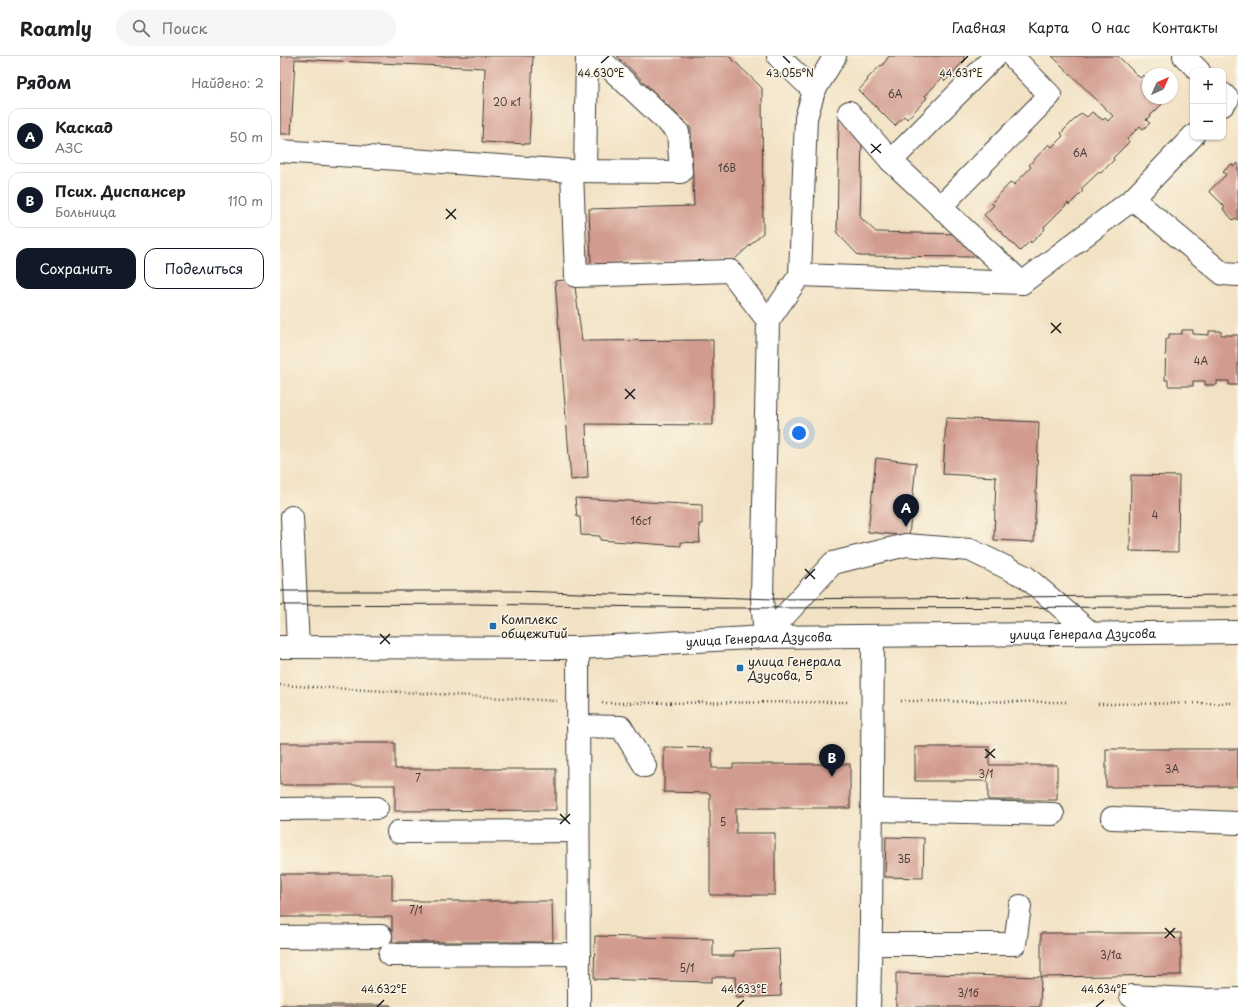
<!DOCTYPE html>
<html lang="ru">
<head>
<meta charset="utf-8">
<style>
	:root { --surface:#fff; --page:#f6f6f6; --text:#202124; --muted:#757577; --line:#e0e0e0; --accent:#111827 }
	body { margin:0; font-family:"Playpen Sans",sans-serif; background:var(--page); color:var(--text) }
	.controls { position:absolute; right:12px; top:12px; display:grid; overflow:hidden; border-radius:8px; box-shadow:0 1px 3px #0004 }
	.controls button { width:36px; height:36px; display:grid; place-items:center; padding:0; border:0; border-bottom:1px solid var(--line); background:var(--surface); color:var(--text); font:20px sans-serif }
	.compass { position:absolute; left:862px; top:12px; width:36px; height:36px; border-radius:50%; background:var(--surface); box-shadow:0 1px 3px #0004; rotate:45deg }
	.you { position:absolute; left:519px; top:377px; width:14px; height:14px; margin:-10px; border:3px solid #fff; border-radius:50%; background:#1a73e8; box-shadow:0 0 0 6px #1a73e833 }
	.badge { display:grid; place-items:center; width:26px; height:26px; border-radius:50%; background:var(--accent); color:#fff; font-size:13px; font-weight:700 }
	.pin { position:absolute; translate:-50% -33px; filter:drop-shadow(0 1px 2px #0008) }
	.pin::after { content:''; position:absolute; top:21px; width:14px; height:12px; background:inherit; clip-path:polygon(0 0,100% 0,50% 100%) }
	.list { margin:0; padding:0; list-style:none }
	h2 { display:flex; justify-content:space-between; align-items:center; height:52px; margin:0; padding:0 16px; font-size:17px }
	h2 small { font-size:13px; font-weight:400; color:var(--muted) }
	.list li { display:grid; grid-template-columns:26px 1fr auto; gap:12px; align-items:center; box-sizing:border-box; height:56px; margin:0 8px 8px; padding:0 8px; border:1px solid var(--line); border-radius:12px }
	.list b { display:block; font-size:15px; white-space:nowrap }
	.list p { margin:0; font-size:13px; white-space:nowrap; color:var(--muted) }
	.list em { font-size:13px; font-style:normal; color:var(--muted) }
	.actions { display:flex; gap:8px; padding:12px 16px }
	.actions a { flex:1; padding:9px 0; border:1px solid var(--accent); border-radius:12px; text-align:center; font-size:14px; color:var(--accent) }
	.actions .main { background:var(--accent); color:#fff }
	.icon { flex:none; width:22px; height:22px; fill:none; stroke:currentColor; stroke-width:2; stroke-linecap:round; stroke-linejoin:round }
	.map { position:relative; flex:none; width:958px; height:951px; overflow:hidden }
	header { display:flex; align-items:center; gap:24px; box-sizing:border-box; height:56px; padding:0 20px; background:var(--surface); border-bottom:1px solid var(--line) }
	header strong { font-size:19px }
	nav { display:flex; gap:22px; margin-inline-start:auto; font-size:14px }
	.search { width:280px; height:36px; background:var(--page); display:flex; align-items:center; gap:10px; box-sizing:border-box; padding:0 14px; border-radius:22px; color:var(--muted); font-size:15px }
	main { display:flex }
	aside { flex:1; background:var(--surface) }
	.map>svg:first-child { display:block }
	.building { fill:#d29b90 }
	.lines { fill:none; stroke-linecap:round; stroke-linejoin:round }
	.minor-casing { stroke:#3c3a35; stroke-width:24 }
	.path { stroke:#3c3a35; stroke-width:2.5; stroke-dasharray:1 3; stroke-linecap:butt }
	.minor { stroke:#fff; stroke-width:22 }
	.tram { stroke:#1c1c1c; stroke-width:1 }
	.ticks { fill:none; stroke:#1c1c1c; stroke-width:1.5 }
	.poi-dot { fill:#1f6fb2; stroke:#fcf5e5; stroke-width:1.5 }
	.labels { text-anchor:middle; dominant-baseline:central; stroke-width:3; stroke-linejoin:round; paint-order:stroke }
	.number-label { font-size:10px; fill:#4a3c39 }
	.poi-label { font-size:12px; fill:#1c1c1c; stroke:#fcf5e5; text-anchor:start }
	.street-label { font-size:12px; fill:#1c1c1c; stroke:#fcf5e5 }
	.ticks-label { font-size:10px; text-anchor:middle; fill:#1c1c1c; stroke:#fcf5e5; stroke-width:3; stroke-linejoin:round; paint-order:stroke }
</style>
</head>
<body>
<header>
<strong>Roamly</strong>
<div class="search"><svg class="icon" aria-label="search" viewBox="0 0 24 24"><circle cx="10" cy="10" r="6"/><path d="M15 15l6 6"/></svg>Поиск</div>
<nav><a>Главная</a><a>Карта</a><a>О нас</a><a>Контакты</a></nav>
</header>
<main>
<aside>
<h2>Рядом<small>Найдено: 2</small></h2>
<ul class="list">
<li><span class="badge">A</span><div><b>Каскад</b><p>АЗС</p></div><em>50 m</em></li>
<li><span class="badge">B</span><div><b>Псих. Диспансер</b><p>Больница</p></div><em>110 m</em></li>
</ul>
<div class="actions"><a class="main">Сохранить</a><a>Поделиться</a></div>
</aside>
<div class="map">
<svg width="958" height="951" viewBox="0 0 958 951">
	<rect width="100%" height="100%" fill="#fcf5e5"/>
	<filter id="ink" filterUnits="userSpaceOnUse"><feTurbulence type="fractalNoise" baseFrequency=".025" numOctaves="2"/><feDisplacementMap in="SourceGraphic" scale="8" xChannelSelector="R" yChannelSelector="G"/><feConvolveMatrix kernelMatrix="1 2 1 2 8 2 1 2 1" color-interpolation-filters="sRGB"/></filter>
	<filter id="wash" filterUnits="userSpaceOnUse"><feTurbulence type="fractalNoise" baseFrequency=".012" numOctaves="4" result="noise"/><feDisplacementMap in="SourceGraphic" scale="16" xChannelSelector="R" yChannelSelector="G"/><feGaussianBlur stdDeviation="0.9" result="paint"/><feColorMatrix in="noise" values="0 0 0 0 0 0 0 0 0 0 0 0 0 0 0 0 0 1.4 0 .05"/><feComposite in="paint" operator="in"/></filter>
	<g filter="url(#wash)">
		<rect width="100%" height="100%" fill="#f2e2c4"/>
		<g id="blocks">
			<path class="building" d="M0 0H253L249 88 202 86 205 12 15 3 11 78H0Z
				M337 0H449L482 32 483 177 454 204 311 208 309 153 414 150 411 72Z
				M609 0H685L683 2 685 4 665 25 662 22 645 40 647 42 627 63 624 60 615 70 579 34 588 24 587 23 601 9 602 10Z
				M772 0H838L860 22 863 19 868 24 867 29 868 30V42H876L882 48 866 64 870 67 863 73 860 70 847 83 849 86 833 102 834 104 821 117 819 116 801 133 803 135 789 149 788 147 764 171 765 173 751 187 750 185 740 195 704 159 714 149 711 147 731 126 734 129 751 111 749 109 769 88 772 91 783 80 781 77 801 57 807 61 812 56 823 64 825 62 828 65 833 60Z
				M559 62 582 84 580 161 596 176 677 178 701 201 579 200 557 177Z
				M958 107V164L955 162 953 164 943 153 945 151 929 135 946 119 943 116 951 108 954 110Z
				M294 223 302 285 433 284V369L306 368 308 422 291 424 275 225Z
				M902 274H913V278L929 279V275H941V279H958V329H949V325H937V329H925V325H913V330H888V324H885L886 283H889V278H902Z
				M666 362 759 366 754 486 714 484 716 421 663 418Z
				M596 402 636 407 629 480 588 476Z
				M851 419 899 420 898 496 850 495Z
				M295 442 422 449V468H419L420 487 401 486V490L320 484V480L301 479 300 461H297Z
				M0 687H115V713H276V754L115 755V729H0Z
				M384 691 432 692V712H453V708H570V752H456V777H495V839H430V737L384 736Z
				M635 691H709V709H777V744H708V725H635Z
				M826 693H958V730L826 731Z
				M606 781 644 782 643 822 605 821Z
				M0 818H112V845H272L273 886H112V861H0Z
				M761 877H901V919L761 921 760 951H616V917L761 921Z
				M315 880 433 883V900H454V895L499 893 501 940 456 942 455 921H432V926L314 923Z
				M0 949H110V951H0Z"/>
		</g>
	</g>
	<g filter="url(#ink)">
		<use href="#blocks" fill-opacity="0" stroke="#3c3a35" stroke-width="1"/>
		<g class="lines">
			<g class="minor-casing">
				<g id="minor">
					<path d="M498 0 534 35"/>
					<path d="M904 0 919 15"/>
					<path d="M943 38 948 43 943 49"/>
					<path d="M569 56 611 105 742 227"/>
					<path d="M0 95 292 115 296 220 450 215 488 265"/>
					<path d="M611 105 715 0"/>
					<path d="M292 115 401 116 398 76 317 0"/>
					<path d="M305 115 307 0"/>
					<path d="M853 143 943 218 958 219"/>
					<path d="M660 151 770 39 732 0"/>
					<path d="M520 219 742 227 853 143 913 80"/>
					<path d="M12 461 18 591"/>
					<path d="M485 581 482 542 488 265 520 219 526 62 534 35 555 0"/>
					<path d="M485 581 553 507 626 489 690 494 746 521 811 577"/>
					<path id="s1" d="M0 591 298 592 485 581 958 576"/>
					<path d="M298 592 299 951"/>
					<path d="M298 670 341 671 365 710"/>
					<path d="M0 753 97 752"/>
					<path d="M592 754 773 758"/>
					<path d="M832 762 958 767"/>
					<path d="M118 776 298 775"/>
					<path d="M0 881 101 880"/>
					<path d="M591 888H735L740 850"/>
					<path d="M110 899 299 898"/>
					<path d="M851 940 928 944"/>
					<path d="M589 951 591 867 593 580"/>
					<path d="M928 951V944L958 943"/>
				</g>
			</g>
			<path class="path" d="M0 629 278 645
				M621 645 788 646
				M322 647 569 646
				M818 648 958 647"/>
			<use href="#minor" class="minor"/>
			<path class="tram" d="M0 535H235L495 543 958 539
				M0 549 190 548 440 552 958 551"/>
		</g>
	</g>
	<path class="ticks" d="M503 0 510 7M321 7 329 0M681 7 688 0M591 88 601 97M591 97 601 88M166 153 176 163M166 163 176 153M771 267 781 277M771 277 781 267M345 333 355 343M345 343 355 333M525 513 535 523M525 523 535 513M100 578 110 588M100 588 110 578M705 693 715 702M705 702 715 693M280 758 290 768M280 768 290 758M885 872 895 882M885 882 895 872M97 951 104 944M457 951 464 944M816 951 824 944"/>
	<g class="poi-dot">
		<rect x="209" y="566" width="8" height="8" rx="2"/>
		<rect x="456" y="608" width="8" height="8" rx="2"/>
	</g>
	<g class="labels">
		<g class="number-label">
			<text x="615" y="37">6А</text>
			<text x="227" y="45">20 к1</text>
			<text x="800" y="96">6А</text>
			<text x="447" y="111">16В</text>
			<text x="921" y="304">4А</text>
			<text x="875" y="458">4</text>
			<text x="361" y="464">16с1</text>
			<text x="892" y="712">3А</text>
			<text x="706" y="717">3/1</text>
			<text x="138" y="721">7</text>
			<text x="443" y="765">5</text>
			<text x="624" y="802">3Б</text>
			<text x="136" y="853">7/1</text>
			<text x="831" y="898">3/1а</text>
			<text x="407" y="911">5/1</text>
			<text x="688" y="936">3/1б</text>
		</g>
		<g class="poi-label">
			<text x="221" y="563">Комплекс<tspan x="221" dy="14">общежитий</tspan></text>
			<text x="468" y="605">улица Генерала<tspan x="468" dy="14">Дзусова, 5</tspan></text>
		</g>
		<g class="street-label">
			<text stroke="none"><textPath href="#s1" startOffset="803">улица Генерала Дзусова</textPath></text>
			<text stroke="none"><textPath href="#s1" startOffset="479">улица Генерала Дзусова</textPath></text>
		</g>
	</g>
	<g class="ticks-label">
		<text x="321" y="21">44.630°E</text>
		<text x="510" y="21">43.055°N</text>
		<text x="681" y="21">44.631°E</text>
		<text x="104" y="937">44.632°E</text>
		<text x="464" y="937">44.633°E</text>
		<text x="824" y="937">44.634°E</text>
	</g>
</svg>
<div class="controls">
<button>+</button>
<button>−</button>
</div>
<svg class="compass" viewBox="-18 -18 36 36"><path d="M0-13l5 13h-10z" fill="#e53935"/><path d="M0 13l5-13h-10z" fill="#757577"/></svg>
<div class="you"></div>
<div class="pin badge" style="left:626px;top:471px">A</div>
<div class="pin badge" style="left:552px;top:721px">B</div>
</div>
</main>
</body>
</html>
